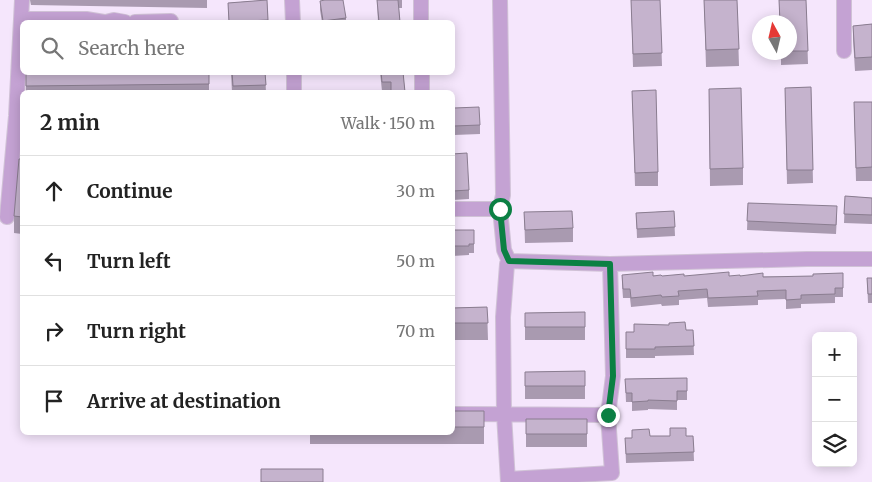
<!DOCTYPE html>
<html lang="en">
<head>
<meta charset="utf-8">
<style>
	:root { --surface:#fff; --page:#f6f6f6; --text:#222; --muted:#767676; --line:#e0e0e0 }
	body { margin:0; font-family:Merriweather,serif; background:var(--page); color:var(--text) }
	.controls { position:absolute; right:15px; bottom:15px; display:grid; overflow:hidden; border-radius:8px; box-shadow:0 2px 12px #0003 }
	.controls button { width:45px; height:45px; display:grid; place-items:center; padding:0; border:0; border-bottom:1px solid var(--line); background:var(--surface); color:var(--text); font:25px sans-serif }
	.compass { position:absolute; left:752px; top:15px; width:45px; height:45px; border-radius:50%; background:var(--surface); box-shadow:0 2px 12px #0003; rotate:352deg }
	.stop { position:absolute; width:15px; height:15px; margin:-11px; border:4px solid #0b8043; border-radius:50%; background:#fff }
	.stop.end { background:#0b8043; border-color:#fff; box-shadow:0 1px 5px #0008 }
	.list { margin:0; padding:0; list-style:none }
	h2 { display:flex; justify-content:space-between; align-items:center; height:65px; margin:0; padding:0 20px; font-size:21px }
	h2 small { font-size:16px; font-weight:400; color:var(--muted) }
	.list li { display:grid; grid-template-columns:32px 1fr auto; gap:15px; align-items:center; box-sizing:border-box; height:70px; padding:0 20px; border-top:1px solid var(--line) }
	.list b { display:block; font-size:19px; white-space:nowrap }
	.list em { font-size:16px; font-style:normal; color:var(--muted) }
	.icon { flex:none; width:28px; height:28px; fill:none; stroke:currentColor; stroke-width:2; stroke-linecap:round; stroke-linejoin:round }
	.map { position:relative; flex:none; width:872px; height:482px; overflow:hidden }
	.search { position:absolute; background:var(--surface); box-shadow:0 2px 12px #0003; left:20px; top:20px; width:435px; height:55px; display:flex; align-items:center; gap:12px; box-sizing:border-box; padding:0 18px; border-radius:8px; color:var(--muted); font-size:19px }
	.panel { position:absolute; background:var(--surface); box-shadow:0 2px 12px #0003; left:20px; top:90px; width:435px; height:345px; border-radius:8px }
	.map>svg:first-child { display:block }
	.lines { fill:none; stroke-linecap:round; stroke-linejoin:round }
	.minor-casing { stroke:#d0c2d6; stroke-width:16 }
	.minor { stroke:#c4a2d3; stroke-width:14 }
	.wall { fill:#a99ab0 }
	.building { fill:#c5b3cd; stroke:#8a7d90 }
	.route { stroke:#0b8043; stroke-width:6 }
</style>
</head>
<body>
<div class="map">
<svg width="872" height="482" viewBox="0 0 872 482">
	<rect width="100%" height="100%" fill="#f5e6fc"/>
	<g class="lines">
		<g class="minor-casing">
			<path id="minor" d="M292 0 293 22
				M421 0V22
				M500 0 503 195 500 209 504 250 509 261
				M844 0V51
				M21 19H86L104 22
				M106 22 114 20 125 22
				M135 22 171 21
				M294 72V92
				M422 72V92
				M452 209H500
				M7 217 16 116 22 0
				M452 414 608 415
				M508 479 612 473 608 415 613 376 610 264
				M508 482 504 414 503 317 507 264 509 261 610 264 807 259H872"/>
		</g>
		<use href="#minor" class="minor"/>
	</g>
	<path class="wall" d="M30 0H207V8L31 5Z
		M267 0 268 22H229L228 3Z
		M377 0H402V8H399L400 22H378Z
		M631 0H660L662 66 633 67Z
		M704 0H737L739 66 706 67Z
		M779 0H806L808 64 781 65V52H790V22H779Z
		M320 1 346 18V22H322L320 10Z
		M872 24V70L855 71 853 39V26Z
		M26 72H209V92H26Z
		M231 72H265L266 92H232Z
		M380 72H403L405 92H391V91H382Z
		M811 87 813 183 787 184 785 88Z
		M709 89 743 168V185L710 186Z
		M632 91 658 172V186H635Z
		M854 102H872V181H856Z
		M454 108 480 125V134L454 135Z
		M452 154 469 190V199L453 200Z
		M22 159V234L14 233V216Z
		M845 196 872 198V224L844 223Z
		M748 203 837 215 836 234 747 230Z
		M674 211 675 236 637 238 636 213Z
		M524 212 573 228V242L525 243Z
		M452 230H474V253H469V255L452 256Z
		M843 273V297H835V303L801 304V308L786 309V299L758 300V305L708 307 707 298 679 300V305L662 306 661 304 631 307 630 298H623L622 284V275L662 276H729L795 277 813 276Z
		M867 278H872V303H868Z
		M487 307 488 340H452V308Z
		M585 312V340H525V313Z
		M634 324 686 330H693L694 355 655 356V358H626V332H634Z
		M585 371V399H525V372Z
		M687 378V400H677V410L648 409V410L632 411V402H626L625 379Z
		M452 411H484V444H310V432H452Z
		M526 419H587V447H526Z
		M632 430 650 436H693L694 461 626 463 625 438H632Z"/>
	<path class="building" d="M267 0 268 20 229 22 228 3Z
		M325 0H343L346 18 323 21 320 1Z
		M377 0H398L400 22H387V21L379 22Z
		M631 0H660L662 53 633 54Z
		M704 0H737L739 49 706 50Z
		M779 0H806L808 51H790V22H780Z
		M872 24V57L855 58 853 26Z
		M26 72H209V84L26 86Z
		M232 72H265L266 85 233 86Z
		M381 72H403L405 92H391V82H382Z
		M811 87 813 170H787L785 88Z
		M741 88 743 168 710 169 709 89Z
		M656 90 658 172 635 173 632 91Z
		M854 102H872V167L856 168Z
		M479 107 480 125 454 126V108Z
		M467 153 469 190 453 191 452 154Z
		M19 159H22V217L14 216Z
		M845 196 872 198V215L844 214Z
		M748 203 837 206 836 225 747 221Z
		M572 211 573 228 525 230 524 212Z
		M674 211 675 227 637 229 636 213Z
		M452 230H474V244H469V246H452Z
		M653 272V276L661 275 662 276 684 274V276L729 272V276L740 275V276L763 273V277L813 276V274L843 273V288H835V294L801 295V299L786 300V290L757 291 758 296 708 298 707 289 678 291 679 296 662 297 661 295 631 298 630 289H623L622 275Z
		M867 278H872V294H868Z
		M487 307 488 323H452V308Z
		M585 312V327H525V313Z
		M685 322 686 330H693L694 346 655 347V349H626V332H634V324L669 325V323Z
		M585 371V386H525V372Z
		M687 378V391H677V401L648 400V401L632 402V393H626L625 379Z
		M452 411H484V427H452Z
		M526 419H587V434H526Z
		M670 428H686V436H693L694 452 626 454 625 438H632V430L649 429 650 436H670Z
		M261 469H323V482H261Z"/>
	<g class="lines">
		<path class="route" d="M500 209 504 250 509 261 610 264 613 376 608 415"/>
	</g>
</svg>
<div class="controls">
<button>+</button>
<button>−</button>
<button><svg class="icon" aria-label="layers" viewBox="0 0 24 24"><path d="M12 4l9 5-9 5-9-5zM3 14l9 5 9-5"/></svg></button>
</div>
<svg class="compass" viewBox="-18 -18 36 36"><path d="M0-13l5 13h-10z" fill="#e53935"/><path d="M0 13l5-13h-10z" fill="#767676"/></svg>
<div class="stop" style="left:500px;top:209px"></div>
<div class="stop end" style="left:608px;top:415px"></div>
<div class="search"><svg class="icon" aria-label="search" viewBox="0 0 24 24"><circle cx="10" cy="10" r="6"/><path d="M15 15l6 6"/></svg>Search here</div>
<section class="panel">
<h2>2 min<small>Walk · 150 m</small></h2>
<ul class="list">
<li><svg class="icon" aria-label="ahead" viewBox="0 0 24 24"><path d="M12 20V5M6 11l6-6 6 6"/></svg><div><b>Continue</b></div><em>30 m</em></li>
<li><svg class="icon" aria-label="left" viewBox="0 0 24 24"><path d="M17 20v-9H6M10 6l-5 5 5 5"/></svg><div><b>Turn left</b></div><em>50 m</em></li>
<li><svg class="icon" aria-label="right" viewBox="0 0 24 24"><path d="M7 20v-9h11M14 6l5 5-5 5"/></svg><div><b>Turn right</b></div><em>70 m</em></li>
<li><svg class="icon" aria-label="arrive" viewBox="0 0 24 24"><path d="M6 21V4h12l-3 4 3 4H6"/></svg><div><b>Arrive at destination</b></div></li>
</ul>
</section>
</div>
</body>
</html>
